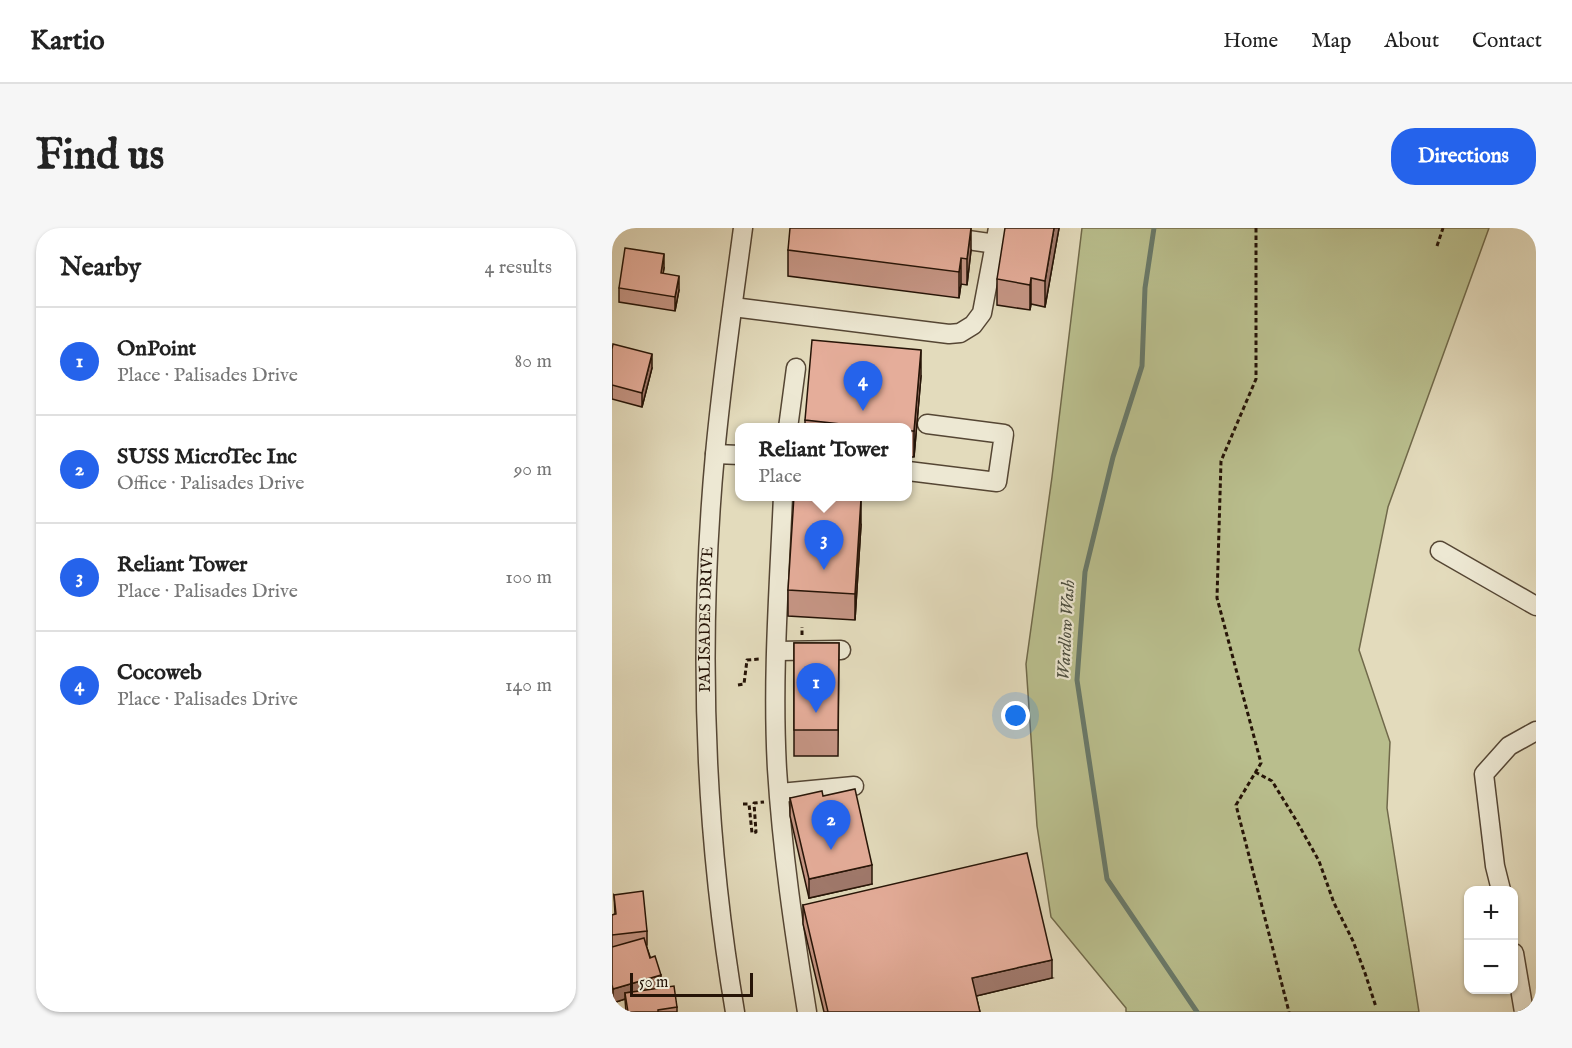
<!DOCTYPE html>
<html lang="en">
<head>
<meta charset="utf-8">
<style>
	:root { --surface:#fff; --page:#f6f6f6; --text:#222; --muted:#767676; --line:#e0e0e0; --accent:#2563eb }
	body { margin:0; font-family:"IM FELL English",serif; background:var(--page); color:var(--text) }
	.controls { position:absolute; right:18px; bottom:18px; display:grid; overflow:hidden; border-radius:12px; box-shadow:0 2px 4px #0004 }
	.controls button { width:54px; height:54px; display:grid; place-items:center; padding:0; border:0; border-bottom:2px solid var(--line); background:var(--surface); color:var(--text); font:30px sans-serif }
	.scale { position:absolute; left:18px; bottom:15px; width:123px; box-sizing:border-box; padding-left:6px; border:3px solid #261407; border-top:0; font-size:16px; line-height:21px; white-space:nowrap; color:#261407; -webkit-text-stroke:4px #ede8d3; paint-order:stroke }
	.you { position:absolute; left:404px; top:488px; width:21px; height:21px; margin:-15px; border:4px solid #fff; border-radius:50%; background:#1a73e8; box-shadow:0 0 0 9px #1a73e833 }
	.badge { display:grid; place-items:center; width:39px; height:39px; border-radius:50%; background:var(--accent); color:#fff; font-size:20px; font-weight:700 }
	.pin { position:absolute; translate:-50% -50px; filter:drop-shadow(0 2px 3px #0008) }
	.pin::after { content:''; position:absolute; top:32px; width:21px; height:18px; background:inherit; clip-path:polygon(0 0,100% 0,50% 100%) }
	.popup { position:absolute; left:123px; top:195px; width:177px; height:78px; box-sizing:border-box; display:grid; place-content:center; border-radius:12px; background:var(--surface); filter:drop-shadow(0 2px 4px #0005); font-size:20px; white-space:nowrap; color:var(--muted) }
	.popup b { font-size:22px; color:var(--text) }
	.popup::after { content:''; position:absolute; left:50%; top:100%; margin-left:-12px; border:12px solid transparent; border-top-color:var(--surface) }
	.list { margin:0; padding:0; list-style:none }
	h2 { display:flex; justify-content:space-between; align-items:center; height:78px; margin:0; padding:0 24px; font-size:26px }
	h2 small { font-size:20px; font-weight:400; color:var(--muted) }
	.list li { display:grid; grid-template-columns:39px 1fr auto; gap:18px; align-items:center; box-sizing:border-box; height:108px; padding:0 24px; border-top:2px solid var(--line) }
	.list b { display:block; font-size:22px; white-space:nowrap }
	.list p { margin:0; font-size:20px; white-space:nowrap; color:var(--muted) }
	.list em { font-size:20px; font-style:normal; color:var(--muted) }
	.map { position:relative; flex:none; width:924px; height:784px; overflow:hidden; border-radius:24px }
	header { display:flex; align-items:center; gap:36px; box-sizing:border-box; height:84px; padding:0 30px; background:var(--surface); border-bottom:2px solid var(--line) }
	header strong { font-size:28px }
	nav { display:flex; gap:33px; margin-inline-start:auto; font-size:21px }
	.intro { display:flex; align-items:center; justify-content:space-between; box-sizing:border-box; height:144px; padding:0 36px }
	h1 { margin:0; font-size:42px }
	.button { padding:15px 27px; border-radius:24px; background:var(--accent); color:#fff; font-size:21px; font-weight:700 }
	main { display:flex; gap:36px; padding:0 36px }
	aside { flex:1; background:var(--surface); border-radius:24px; box-shadow:0 2px 4px #0004 }
	.map>svg:first-child { display:block }
	.green { fill:#b9be8d; stroke:#70694a; stroke-width:1.5 }
	.lines { fill:none; stroke-linecap:round; stroke-linejoin:round }
	.stream { stroke:#697969; stroke-width:5 }
	.minor-casing { stroke:#554634; stroke-width:21 }
	.path { stroke:#261407; stroke-width:3; stroke-dasharray:4.5 3; stroke-linecap:butt }
	.minor { stroke:#ede8d3; stroke-width:18 }
	.wall { fill:#c59584; stroke:#261407; stroke-width:1.5 }
	.shaded-wall { fill:#a0796c; stroke:#261407; stroke-width:1.5 }
	.building { fill:#e5ad9a; stroke:#261407; stroke-width:1.5 }
	.labels { text-anchor:middle; dominant-baseline:central; stroke-width:4.5; stroke-linejoin:round; paint-order:stroke }
	.street-label { font-size:16px; fill:#261407; stroke:#ede8d3 }
	.water-label { font-size:18px; font-style:italic; fill:#4d4f40; stroke:#ede8d3 }
</style>
</head>
<body>
<header>
<strong>Kartio</strong>
<nav><a>Home</a><a>Map</a><a>About</a><a>Contact</a></nav>
</header>
<div class="intro"><h1>Find us</h1><a class="button">Directions</a></div>
<main>
<aside>
<h2>Nearby<small>4 results</small></h2>
<ul class="list">
<li><span class="badge">1</span><div><b>OnPoint</b><p>Place · Palisades Drive</p></div><em>80 m</em></li>
<li><span class="badge">2</span><div><b>SUSS MicroTec Inc</b><p>Office · Palisades Drive</p></div><em>90 m</em></li>
<li><span class="badge">3</span><div><b>Reliant Tower</b><p>Place · Palisades Drive</p></div><em>100 m</em></li>
<li><span class="badge">4</span><div><b>Cocoweb</b><p>Place · Palisades Drive</p></div><em>140 m</em></li>
</ul>
</aside>
<div class="map">
<svg width="924" height="784" viewBox="0 0 924 784">
	<rect width="100%" height="100%" fill="#e3dbbc"/>
	<filter id="stains"><feTurbulence type="fractalNoise" baseFrequency=".00333" numOctaves="4"/><feColorMatrix values="0 0 0 0 .2 0 0 0 0 .09 0 0 0 0 .02 0 0 0 .5 -.17"/></filter>
	<radialGradient id="worn" r=".72"><stop offset=".6" stop-color="#630" stop-opacity="0"/><stop offset="1" stop-color="#630" stop-opacity=".3"/></radialGradient>
	<path class="green" d="M470 0H877L776 279 747 422 778 514 775 580 807 784H514V780L439 689 425 598 414 436 440 249Z"/>
	<g class="lines">
		<path class="stream" d="M542 0 533 60 530 138 501 229 473 344 465 452 495 651 585 784"/>
		<g class="minor-casing">
			<g id="minor">
				<path d="M335 9 384 16"/>
				<path d="M121 79 337 106 348 105 361 97 370 85 386 0"/>
				<path d="M176 200 184 140"/>
				<path d="M103 226 128 227"/>
				<path d="M296 243 385 254 392 206 315 196"/>
				<path d="M171 268C167 359 160 450 165 541 170 622 182 703 195 784"/>
				<path d="M828 323 924 378"/>
				<path d="M165 423 229 422"/>
				<path d="M168 565 242 558"/>
				<path d="M889 662 883 638 872 546 897 518 924 503"/>
				<path d="M902 725 912 784"/>
				<path id="s1" d="M123 784C92 601 86 411 103 226 110 150 121 75 131 0"/>
			</g>
		</g>
		<path class="path" d="M644 0V151L609 233 605 370 649 535 624 577 677 784
			M825 18 831 0
			M190 407V399
			M126 457 132 456 135 432 148 431
			M643 544 660 553 684 592 707 633 722 675 741 713 753 745 764 779
			M131 576H137L140 605 144 604 142 575 152 574"/>
		<use href="#minor" class="minor"/>
	</g>
	<path class="wall" d="M447 0 433 79 419 76 418 82 385 77V51Z
		M176 22H359L355 57 349 56 347 70 176 48Z
		M52 40 51 45 67 62 63 83 7 74V60Z
		M0 121 40 140 30 179 0 171Z
		M309 148 302 229H296V200H193V192Z
		M249 297 243 392 176 388V362Z
		M182 415H227L226 528H182Z
		M211 568 260 656 197 670 178 588V570Z
		M2 667 35 703V717H34L49 760 65 779V784H14L13 771 1 775 0 771V687L3 686Z
		M191 677 440 750 364 768 368 784H212L191 696Z"/>
	<path class="shaded-wall" d="M359 0V22L355 57V31Z
		M442 0H447L433 79V53Z
		M52 26V40L49 59V45Z
		M349 30V56L347 70V44Z
		M67 48V62L63 83V69Z
		M419 50V76L418 82V57Z
		M309 122V148L302 229V203Z
		M40 126V140L30 179V165Z
		M249 271V297L243 392V366Z
		M260 637V656L197 670V651Z
		M440 732V750L360 769V750Z
		M49 747V761L13 765V771L1 775V761Z"/>
	<path class="building" d="M178 0H359L355 31 349 30 347 44 176 22Z
		M393 0H442L433 53 419 50 418 57 385 51Z
		M13 20 52 26 49 45 67 48 63 69 7 60Z
		M200 112 309 122 302 203H296V200H265L193 192Z
		M1 116 40 126 30 165 0 157V121Z
		M182 268H216L249 271 243 366 176 362Z
		M182 415H227L226 502H182Z
		M243 561 260 637 197 651 178 570 210 563 211 568Z
		M415 625 440 732 360 750 368 784H216L191 677Z
		M31 663 35 703 0 707V687L4 686 2 667Z
		M32 710 38 730 43 728 49 747 1 761 0 757V719Z
		M62 758 65 779 46 782V784H16L13 765Z"/>
	<g class="labels">
		<g class="street-label">
			<text stroke="none"><textPath href="#s1" startOffset="394">PALISADES DRIVE</textPath></text>
		</g>
		<g class="water-label">
			<text transform="translate(455 402) rotate(-87)">Wardlow Wash</text>
		</g>
	</g>
	<rect width="100%" height="100%" filter="url(#stains)"/>
	<rect width="100%" height="100%" fill="url(#worn)"/>
</svg>
<div class="controls">
<button>+</button>
<button>−</button>
</div>
<div class="scale">50 m</div>
<div class="you"></div>
<div class="pin badge" style="left:204px;top:485px">1</div>
<div class="pin badge" style="left:219px;top:622px">2</div>
<div class="pin badge" style="left:212px;top:342px">3</div>
<div class="popup"><b>Reliant Tower</b>Place</div>
<div class="pin badge" style="left:251px;top:183px">4</div>
</div>
</main>
</body>
</html>
